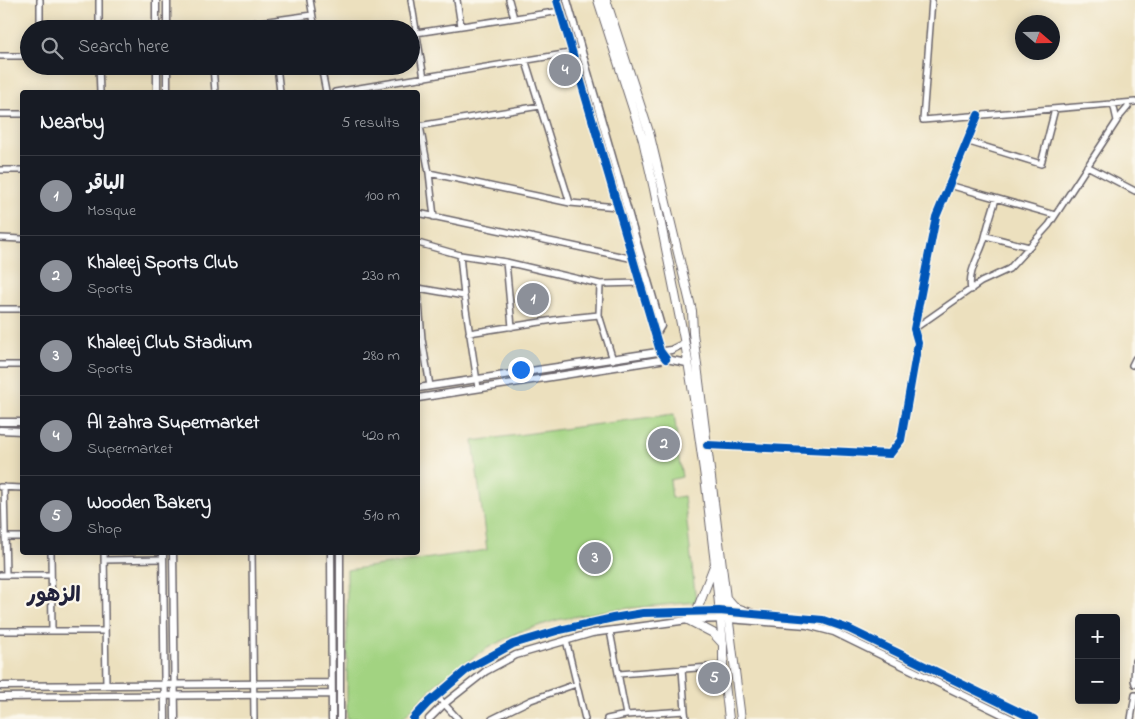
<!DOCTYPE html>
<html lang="en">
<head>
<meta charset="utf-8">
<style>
	:root { --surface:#171b24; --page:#20242c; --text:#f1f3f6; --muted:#9ea1a6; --line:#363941; --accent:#8c9099 }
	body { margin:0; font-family:"Indie Flower","Playpen Sans Arabic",sans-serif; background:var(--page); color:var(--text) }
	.controls { position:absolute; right:15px; bottom:15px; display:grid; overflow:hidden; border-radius:5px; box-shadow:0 2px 12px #0003 }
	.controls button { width:45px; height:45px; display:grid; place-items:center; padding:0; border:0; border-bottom:1px solid var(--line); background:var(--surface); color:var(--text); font:25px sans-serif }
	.compass { position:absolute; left:1015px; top:15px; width:45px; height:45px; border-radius:50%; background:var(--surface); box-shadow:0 2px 12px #0003; rotate:110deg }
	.you { position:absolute; left:520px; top:369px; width:18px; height:18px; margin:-12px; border:4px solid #fff; border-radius:50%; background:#1a73e8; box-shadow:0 0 0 8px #1a73e833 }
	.badge { display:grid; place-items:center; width:32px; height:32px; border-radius:50%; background:var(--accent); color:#fff; font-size:16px; font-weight:700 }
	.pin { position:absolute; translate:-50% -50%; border:2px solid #fff; box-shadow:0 1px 5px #0006 }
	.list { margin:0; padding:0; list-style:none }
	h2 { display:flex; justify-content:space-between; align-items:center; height:65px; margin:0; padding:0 20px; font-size:21px }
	h2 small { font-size:16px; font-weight:400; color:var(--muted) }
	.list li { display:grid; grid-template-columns:32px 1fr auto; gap:15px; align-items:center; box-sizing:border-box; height:80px; padding:0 20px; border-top:1px solid var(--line) }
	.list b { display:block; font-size:19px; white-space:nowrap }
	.list p { margin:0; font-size:16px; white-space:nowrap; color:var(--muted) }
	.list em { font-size:16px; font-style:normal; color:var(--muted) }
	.icon { flex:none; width:28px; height:28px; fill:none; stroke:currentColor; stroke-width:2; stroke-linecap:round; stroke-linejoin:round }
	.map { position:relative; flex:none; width:1135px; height:719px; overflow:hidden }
	.search { position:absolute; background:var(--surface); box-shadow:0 2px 12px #0003; left:20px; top:20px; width:400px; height:55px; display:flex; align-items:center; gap:12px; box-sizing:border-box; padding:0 18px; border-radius:28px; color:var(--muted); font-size:19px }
	.panel { position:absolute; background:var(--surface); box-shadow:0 2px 12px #0003; left:20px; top:90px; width:400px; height:465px; border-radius:5px }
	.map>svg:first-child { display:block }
	.green { fill:#a2d381; stroke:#627a5e }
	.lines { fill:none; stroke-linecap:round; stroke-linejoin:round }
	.minor-casing { stroke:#696469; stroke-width:8 }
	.tertiary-casing { stroke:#696469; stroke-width:9 }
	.primary-casing { stroke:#696469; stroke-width:10 }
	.minor { stroke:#fff; stroke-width:5 }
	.tertiary { stroke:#fff; stroke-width:6 }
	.primary { stroke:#fff; stroke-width:8 }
	.cycleway-casing { stroke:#fbf7ec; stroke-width:11 }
	.cycleway { stroke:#0057b8; stroke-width:8 }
	.labels { text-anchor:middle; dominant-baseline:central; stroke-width:4.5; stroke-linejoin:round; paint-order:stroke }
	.neighbourhood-label { font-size:21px; font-weight:bold; fill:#22223b; stroke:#fbf7ec }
</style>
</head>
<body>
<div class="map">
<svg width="1135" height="719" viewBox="0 0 1135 719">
	<rect width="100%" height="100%" fill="#fbf7ec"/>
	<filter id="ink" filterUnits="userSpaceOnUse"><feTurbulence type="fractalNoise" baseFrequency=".02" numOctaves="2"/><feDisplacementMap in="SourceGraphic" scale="10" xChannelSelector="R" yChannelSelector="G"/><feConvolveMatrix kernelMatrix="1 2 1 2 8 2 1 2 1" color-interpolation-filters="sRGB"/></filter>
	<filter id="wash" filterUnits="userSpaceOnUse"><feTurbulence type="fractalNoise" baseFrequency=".0096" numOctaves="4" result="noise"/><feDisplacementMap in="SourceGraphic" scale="20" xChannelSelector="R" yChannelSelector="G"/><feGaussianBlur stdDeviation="1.12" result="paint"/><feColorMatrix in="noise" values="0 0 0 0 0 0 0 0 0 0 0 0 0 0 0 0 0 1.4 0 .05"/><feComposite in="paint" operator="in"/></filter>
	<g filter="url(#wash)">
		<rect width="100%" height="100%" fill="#ece0be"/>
		<path class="green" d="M674 414 677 436 664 440 666 455 678 454 682 477 670 480 672 498 684 496 696 602 610 610 557 620 519 632 486 649 440 680 402 719H347V570L487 550 473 441Z"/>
	</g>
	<g filter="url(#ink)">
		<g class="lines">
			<g class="minor-casing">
				<path id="minor" d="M99 0V29
					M310 0 315 29
					M411 0 424 78
					M457 0 461 26
					M509 0 514 18
					M932 0 923 120 1135 102
					M40 29V0
					M210 29 312 15
					M416 33 561 11
					M0 56H29
					M526 62 570 203
					M99 66 100 92
					M213 66 215 92
					M277 66 280 92
					M321 66 326 92
					M213 68 231 66
					M335 92 582 51
					M0 114H22
					M1117 120 1128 107
					M418 126 540 106
					M420 126 429 173 434 217
					M966 141 1041 164 1055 109
					M1087 166 1135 191
					M0 170H22
					M429 173 570 203 618 207
					M949 185 1055 215
					M418 213 634 259
					M986 236 1029 247
					M0 238 22 239
					M418 243 460 255 506 262 600 284 641 283
					M460 255 464 296 478 388
					M506 262 512 327
					M600 284 599 315 613 360
					M418 288 464 296
					M418 290 422 339 430 386
					M971 290C967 271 981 254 985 237 988 224 992 212 996 199
					M0 309H22
					M914 329 981 282 1009 269 1049 225 1117 121 1113 103
					M469 333 560 319 599 315
					M0 365H22
					M1132 365 1135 359
					M707 445 890 454 901 440 918 343 914 329 936 217 978 115
					M0 487 22 488
					M4 487 6 575
					M5 537H22
					M51 552 52 631
					M104 552 106 685
					M252 552 254 719
					M104 560 163 559
					M0 575H51
					M0 631H105
					M610 631 626 715
					M566 640 585 719
					M1135 661 1134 680 1135 684
					M682 669 685 711
					M619 674 723 666
					M437 696 458 719
					M492 719 531 700 576 684
					M607 719 626 715 685 711 686 719
					M1131 719 1135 695"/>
			</g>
			<g class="tertiary-casing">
				<path id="tertiary" d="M156 0V29
					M167 0V29
					M557 0 660 351 666 359
					M567 0 661 326 656 334
					M157 66V92
					M167 66V92
					M418 388 671 350 685 343
					M418 398 666 359 687 363
					M0 422H22
					M0 430 22 431
					M163 552 165 719
					M173 552 175 719
					M331 552 332 719
					M0 686 331 683
					M0 697 331 694
					M340 719V552
					M413 719 427 704 469 668 513 644 560 630 613 618 643 613 719 611 823 620 849 629 1034 719
					M429 719 444 704 486 671 516 655 592 633 688 620 728 619 807 625 834 632 1012 719"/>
			</g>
			<g class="primary-casing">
				<path id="primary" d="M598 0 643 140 654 189 686 349 694 399 706 485 715 564 723 644V666L729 719
					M606 0 649 132 692 311 693 333 741 719
					M726 598 734 607 754 614
					M697 610 714 566
					M688 620 713 633 723 644"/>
			</g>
			<use href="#minor" class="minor"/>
			<use href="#tertiary" class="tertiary"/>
			<use href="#primary" class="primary"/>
			<g class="cycleway-casing">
				<path id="cycleway" d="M557 0 660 351 666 359
					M707 445 890 454 901 440 918 343 914 329 936 217 978 115
					M413 719 427 704 469 668 513 644 560 630 613 618 643 613 719 611 823 620 849 629 1034 719"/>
			</g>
			<use href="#cycleway" class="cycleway"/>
		</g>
	</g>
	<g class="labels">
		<g class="neighbourhood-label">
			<text x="54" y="596">الزهور</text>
		</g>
	</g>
</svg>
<div class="controls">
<button>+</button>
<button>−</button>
</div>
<svg class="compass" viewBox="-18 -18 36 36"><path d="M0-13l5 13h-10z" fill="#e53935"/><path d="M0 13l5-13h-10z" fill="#9ea1a6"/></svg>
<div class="you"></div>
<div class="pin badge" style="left:533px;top:299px">1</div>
<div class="pin badge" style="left:664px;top:444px">2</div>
<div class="pin badge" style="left:595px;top:558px">3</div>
<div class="pin badge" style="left:565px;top:70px">4</div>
<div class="pin badge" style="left:714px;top:678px">5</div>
<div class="search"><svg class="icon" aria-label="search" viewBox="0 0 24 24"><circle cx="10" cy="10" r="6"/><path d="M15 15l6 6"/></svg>Search here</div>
<section class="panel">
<h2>Nearby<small>5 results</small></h2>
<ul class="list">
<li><span class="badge">1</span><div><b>الباقر</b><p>Mosque</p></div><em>100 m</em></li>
<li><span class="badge">2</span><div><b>Khaleej Sports Club</b><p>Sports</p></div><em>230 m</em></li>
<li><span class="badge">3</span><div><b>Khaleej Club Stadium</b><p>Sports</p></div><em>280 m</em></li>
<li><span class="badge">4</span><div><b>Al Zahra Supermarket</b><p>Supermarket</p></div><em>420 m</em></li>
<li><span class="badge">5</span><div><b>Wooden Bakery</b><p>Shop</p></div><em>510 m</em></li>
</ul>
</section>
</div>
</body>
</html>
